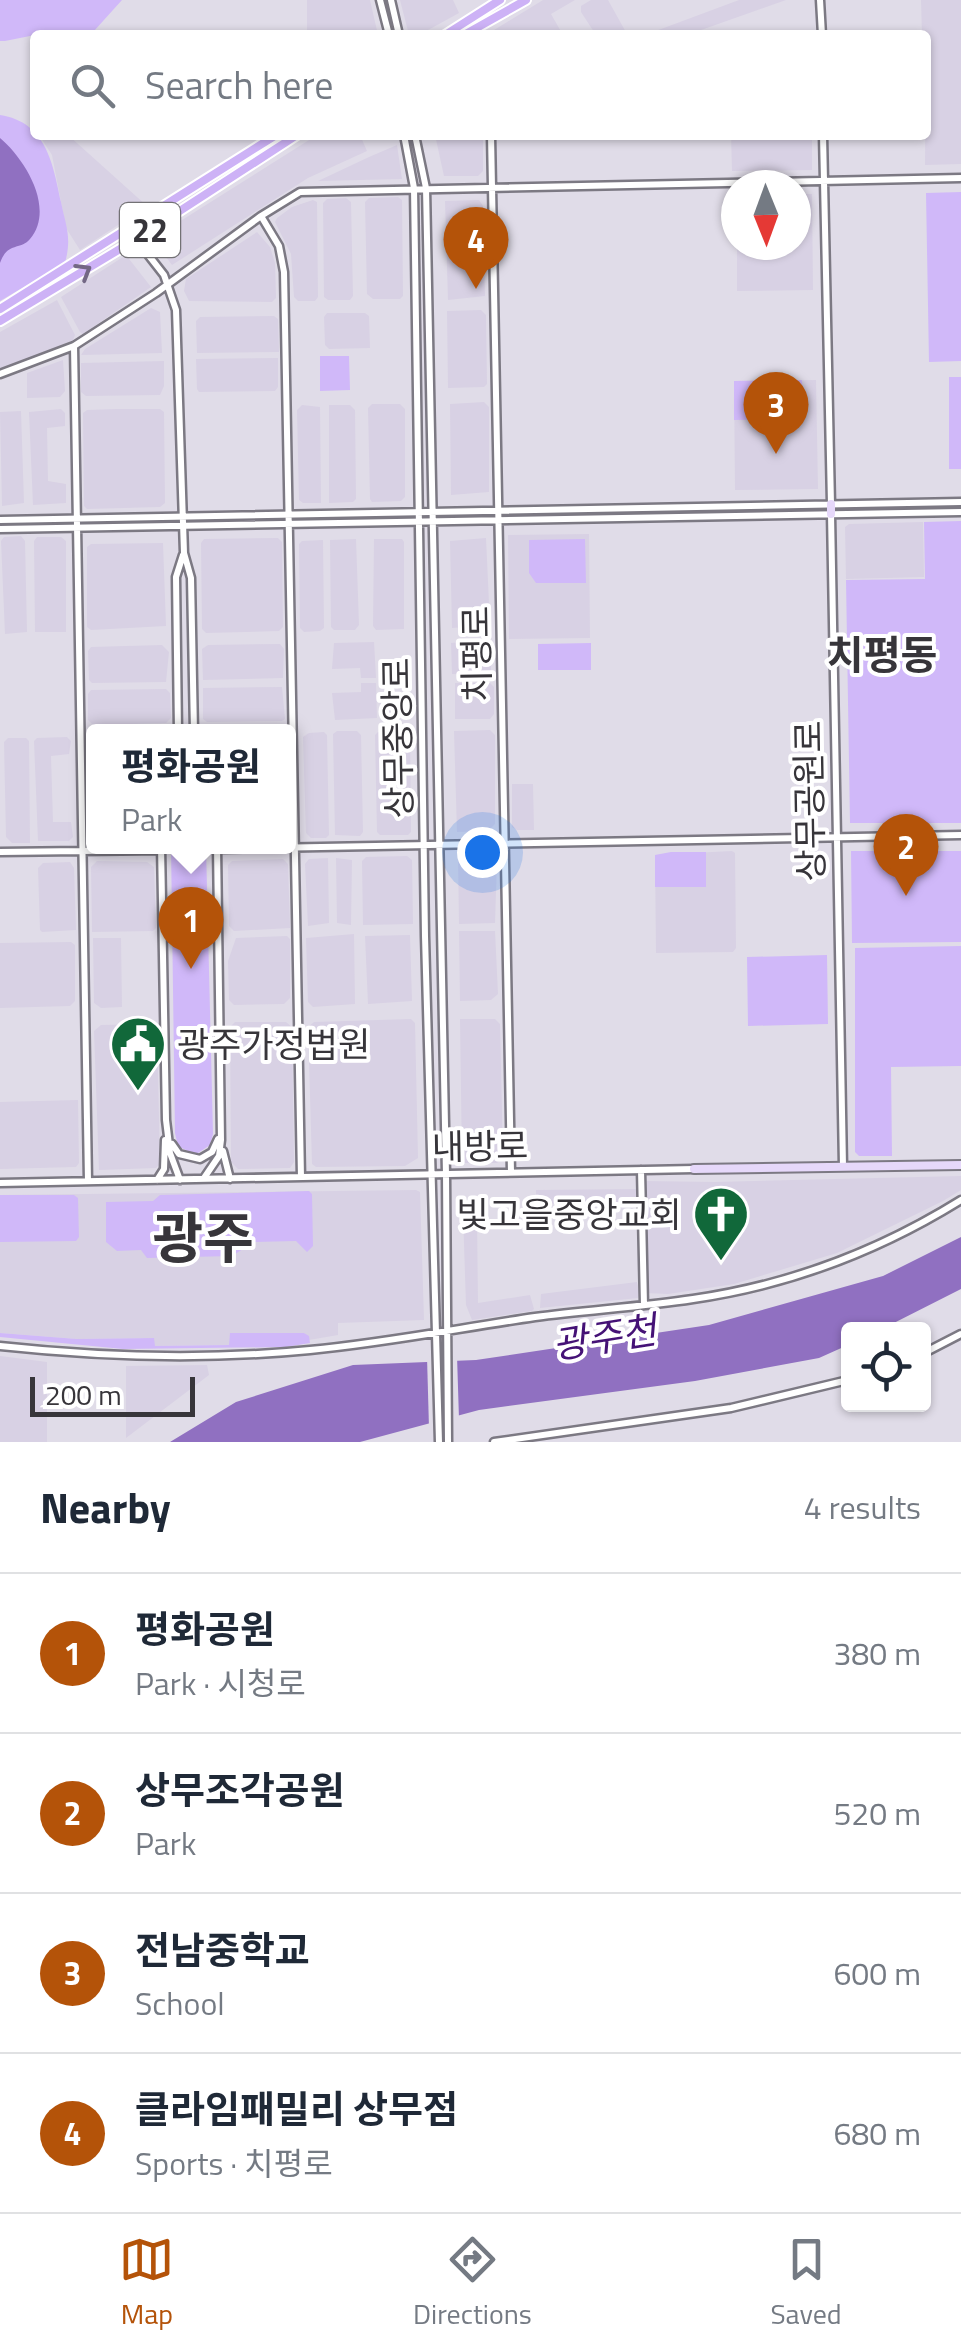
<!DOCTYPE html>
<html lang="en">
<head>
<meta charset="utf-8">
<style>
	:root { --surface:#fff; --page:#f6f6f7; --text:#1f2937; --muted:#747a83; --line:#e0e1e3; --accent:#b45309 }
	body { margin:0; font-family:"Titillium Web","Noto Sans KR",sans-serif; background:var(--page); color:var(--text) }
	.controls { position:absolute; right:30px; bottom:30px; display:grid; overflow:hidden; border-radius:10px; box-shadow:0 2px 8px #0004 }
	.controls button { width:90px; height:90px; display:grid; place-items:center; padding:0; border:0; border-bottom:2px solid var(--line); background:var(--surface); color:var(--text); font:50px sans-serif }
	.compass { position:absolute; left:721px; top:170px; width:90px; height:90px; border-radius:50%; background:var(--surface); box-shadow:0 2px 8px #0004; rotate:179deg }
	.scale { position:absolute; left:30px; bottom:25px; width:165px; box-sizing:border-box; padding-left:10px; border:5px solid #37353a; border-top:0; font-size:28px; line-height:35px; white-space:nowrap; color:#37353a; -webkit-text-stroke:8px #fff; paint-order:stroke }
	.you { position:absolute; left:482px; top:852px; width:35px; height:35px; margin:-25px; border:8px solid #fff; border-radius:50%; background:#1a73e8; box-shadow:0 0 0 15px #1a73e833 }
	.badge { display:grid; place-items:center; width:65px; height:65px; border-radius:50%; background:var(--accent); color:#fff; font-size:32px; font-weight:700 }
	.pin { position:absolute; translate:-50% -82px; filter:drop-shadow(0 2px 5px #0008) }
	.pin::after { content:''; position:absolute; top:52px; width:35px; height:30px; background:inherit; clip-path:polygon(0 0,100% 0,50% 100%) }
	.popup { position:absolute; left:86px; top:724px; width:210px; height:130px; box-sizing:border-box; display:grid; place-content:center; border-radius:10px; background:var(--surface); filter:drop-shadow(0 2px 8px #0005); font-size:32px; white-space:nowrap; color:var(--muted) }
	.popup b { font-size:38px; color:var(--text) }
	.popup::after { content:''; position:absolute; left:50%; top:100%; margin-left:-20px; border:20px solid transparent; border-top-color:var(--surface) }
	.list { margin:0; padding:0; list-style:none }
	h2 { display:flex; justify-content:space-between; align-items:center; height:130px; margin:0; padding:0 40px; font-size:42px }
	h2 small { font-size:32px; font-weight:400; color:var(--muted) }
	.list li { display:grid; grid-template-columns:65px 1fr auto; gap:30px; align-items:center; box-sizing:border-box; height:160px; padding:0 40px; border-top:2px solid var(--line) }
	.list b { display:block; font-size:38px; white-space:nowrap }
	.list p { margin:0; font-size:32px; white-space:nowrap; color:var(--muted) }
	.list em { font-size:32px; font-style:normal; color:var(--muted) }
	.icon { flex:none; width:55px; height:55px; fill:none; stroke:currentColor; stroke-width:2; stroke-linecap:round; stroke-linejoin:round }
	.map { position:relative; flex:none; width:961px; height:1442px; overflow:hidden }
	.search { position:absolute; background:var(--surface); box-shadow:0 2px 8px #0004; left:30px; right:30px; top:30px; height:110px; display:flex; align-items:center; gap:25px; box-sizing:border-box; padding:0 35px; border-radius:10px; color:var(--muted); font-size:38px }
	.sheet { height:770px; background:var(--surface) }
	nav { display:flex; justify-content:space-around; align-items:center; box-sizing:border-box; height:140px; border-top:2px solid var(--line); background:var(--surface); font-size:28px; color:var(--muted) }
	nav a { display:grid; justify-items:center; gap:5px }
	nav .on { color:var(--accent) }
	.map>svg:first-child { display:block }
	.built { fill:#d8d1e4 }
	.green { fill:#d0b8f9 }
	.water { fill:#9070c1 }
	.pier { fill:#e0dce8 }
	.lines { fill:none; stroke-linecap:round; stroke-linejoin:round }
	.tertiary-casing { stroke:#7c7983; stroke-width:11 }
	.secondary-casing { stroke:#7c7983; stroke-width:12 }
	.primary-casing { stroke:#fff; stroke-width:12 }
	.tertiary { stroke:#fff; stroke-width:6 }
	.secondary { stroke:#e6d8fa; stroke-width:8 }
	.primary { stroke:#cdb2f6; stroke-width:8 }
	.oneway { stroke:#736785 }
	.labels { text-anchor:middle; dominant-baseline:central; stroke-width:8; stroke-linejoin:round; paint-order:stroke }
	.shield { fill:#fff; stroke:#737275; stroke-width:2.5 }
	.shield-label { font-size:32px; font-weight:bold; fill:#37353a }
	.street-label { font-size:35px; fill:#37353a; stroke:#fff }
	.poi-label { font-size:35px; fill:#37353a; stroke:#fff; text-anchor:start }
	.water-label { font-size:38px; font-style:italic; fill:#451276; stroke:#fff }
	.quarter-label { font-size:40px; font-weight:bold; fill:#37353a; stroke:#fff }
	.town-label { font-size:55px; font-weight:bold; fill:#37353a; stroke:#fff }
</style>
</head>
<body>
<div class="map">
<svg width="961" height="1442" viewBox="0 0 961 1442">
	<rect width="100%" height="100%" fill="#e0dce8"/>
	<path class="built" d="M307 0H370L378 35H307Z
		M400 0H453L459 13 419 35H409Z
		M543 0H575L551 14 563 35H486Z
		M591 0H608L627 34 596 35 581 12V6Z
		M739 0H786L687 35H645Z
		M921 0H961V164L925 165 926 35H922Z
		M39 135H68L147 206 80 250 66 228 52 155Z
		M317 135H360L367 151 308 178 172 265 154 241 155 237Z
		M435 135H483V171L478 176H444Z
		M731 135H812V170L732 171Z
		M397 145 402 179 318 181 369 157Z
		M796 194H812L813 290 737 291V245H796Z
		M398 197 402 200 403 296 400 299H373L367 294 365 202 369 198Z
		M346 198 351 202 353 296 350 300H328L324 297 323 203 327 199Z
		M313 200 317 202 318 297 315 301H298L294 297 291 254 275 222 277 218 292 207Z
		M479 200 483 206 485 296 448 300 445 201Z
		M257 232 270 247 275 263 276 298 272 302 189 301 184 291 186 279Z
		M126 255 151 287 83 334 80 332 61 297Z
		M57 300 75 335 73 340 0 371V332Z
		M151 308 160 312 162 353 81 355 85 349Z
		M481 310 486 315 487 384 484 387 448 388 447 311Z
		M327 313H365L369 316 370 348 329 349 325 345 324 317Z
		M274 316 278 319 279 352 197 353 196 321 200 317Z
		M278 358V387L275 391 199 392 197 389 196 359Z
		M63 360 65 391 60 397 27 398V373Z
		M164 361V386L160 395 86 396 81 392V363Z
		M816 380 818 489 735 490 734 381Z
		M484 402 489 407V492L451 495 450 404Z
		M372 404H400L405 409V497L401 501 372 502 370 499 368 408Z
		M302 405 320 407 321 503H303L299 500 297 410Z
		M329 405H350L355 410 356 499 353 502 329 503Z
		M61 409 65 413V426L47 428 48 481 66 484V503L33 505 29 412Z
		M116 409H160L164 412 165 503 160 507 87 509 84 506 83 413 87 410Z
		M21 411 24 503 2 506 0 412Z
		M923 522 924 577 846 579 845 527 849 524Z
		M589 534 590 638 509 639 508 535Z
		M21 536 25 541 27 632 5 634 1 541 4 537Z
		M37 537H61L66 541V632H35L34 541Z
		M278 538 282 542 283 627 279 631 206 633 202 629 201 543 204 539Z
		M486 538 490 625 452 628 450 541Z
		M356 539 359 625 355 630H334L331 627 330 540Z
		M374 539H402L404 542V629L376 630 373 626Z
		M323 540 324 628 320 631 304 632 300 628 299 544 302 541Z
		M163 543 166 626 91 630 87 627V547L91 544Z
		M486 640 491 644V670L486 675 452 674 451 643Z
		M374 642 376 678H361L360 668 332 669 334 643Z
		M280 644 284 649 283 678 203 680 202 649 208 645Z
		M162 645 169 652 166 682 92 683 89 680 88 651 91 647Z
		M361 683H376L377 718 335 720 332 693 361 692Z
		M455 683H490L494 687V714L490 719H455Z
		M282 687 285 719 282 721 207 722 203 719V688Z
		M166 689 170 693 171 718 166 723 93 725 88 720V694L91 690Z
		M490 730 495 735V824L488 831 457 832 454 731Z
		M337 731H357L361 735 363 832 360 836 335 835 333 734Z
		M324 732 327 735 329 835 326 838H311L306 833 303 737 309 733Z
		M378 732 410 734 411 832 408 835H380L377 832 375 735Z
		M67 737 71 741 69 754 51 756 53 822H71L73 837 69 841H38L34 741 37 738Z
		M8 738H26L29 741 30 843H12L6 837 4 742Z
		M512 784H533L534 830H517L512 827Z
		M732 851 735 853 736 948 733 952 656 953 655 855Z
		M407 856 412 860 413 924 363 925 362 861 366 857Z
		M458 856H491L497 861 495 923 459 924Z
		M328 858 329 923 308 926 305 864 309 859Z
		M336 858 352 860 351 925 337 923Z
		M283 859 288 864 290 928 234 931 229 926 228 865 232 861Z
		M97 861 147 862 154 867 156 928 153 931 92 932 91 867Z
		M70 862 74 868 76 930 42 932 40 930 38 868 43 863Z
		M495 931 498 994 491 1000 460 1001 459 931Z
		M354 934 355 1004 313 1007 308 1002 306 938Z
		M410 935 412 1001 368 1004 365 936Z
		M287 936 290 939V998L284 1004 234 1005 229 1000 228 961 236 938Z
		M93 938H121L122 1007 101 1008 94 1003Z
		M71 942 75 945V1001L70 1006 0 1008V943Z
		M411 1019 415 1023 418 1158 405 1166 316 1167 312 1164 308 1027 314 1022Z
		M495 1019 500 1024 503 1157 497 1163H462L460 1019Z
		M235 1022H286L292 1027 294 1162 290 1168 238 1169 231 1162 230 1027Z
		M153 1024 157 1028 160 1164 156 1168 99 1170 94 1031 101 1025Z
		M78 1100 79 1163 76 1167 0 1169V1102Z
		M961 1176V1190L943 1201 837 1253 734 1284 668 1294 645 1293 644 1181 715 1182Z
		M638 1189 636 1202 539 1204 536 1201V1190Z
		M416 1190 420 1192 424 1320 338 1323V1335L309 1340 304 1333H231L230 1345 154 1346 153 1338 77 1339 0 1333V1195Z
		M473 1212 477 1217 478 1303 530 1295 534 1309 532 1311 472 1320 466 1305 463 1213Z
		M637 1282 640 1294 638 1298 540 1308 541 1294Z
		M0 1356 47 1362V1442H0Z
		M207 1365 209 1375 126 1438V1366Z"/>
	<path class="green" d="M0 0H122L94 31 95 35H35L5 41H0Z
		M0 115C46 122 53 163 61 202 66 227 72 237 65 263L0 301Z
		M961 192V361L929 362 926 193Z
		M320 356H349L350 390 320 391Z
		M949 377H961V469H949Z
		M802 380 803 419 734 420V381Z
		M961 521V823H850L846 580 925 579 924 522Z
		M585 539 586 583H536L529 573V540Z
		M591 643V670H538V644Z
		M171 847H206L213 1134 210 1145 195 1155 178 1146 175 1133Z
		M851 851H961V942L852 943Z
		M671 852H706V887H655V855Z
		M961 946V1066L891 1067 892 1156H859L855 1152V948Z
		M827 955 828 1024 748 1026 747 957Z
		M309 1191 312 1194 313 1246 307 1252 296 1241 254 1242 232 1256 147 1258 141 1250 117 1251 106 1242V1202L153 1201 160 1195Z
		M0 1195H74L78 1198 79 1237 76 1241 0 1242Z
		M0 1333 77 1339 154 1338 155 1346 229 1345 230 1333H304L309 1336 310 1343 286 1347 123 1349 0 1337Z"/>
	<path class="water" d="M0 138C24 158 56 208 30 239 20 251 8 241 0 263Z
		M961 1237V1289L882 1329 848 1330V1345L819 1358 695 1381 479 1410 360 1442H170L236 1402 353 1365 476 1360 709 1325 883 1276Z"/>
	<path class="pier" d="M457 1356 459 1420 429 1428 427 1357Z"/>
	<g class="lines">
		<g class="tertiary-casing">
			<path id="tertiary" d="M380 0 389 35
				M391 0 399 35
				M820 0 822 35
				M404 135 414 188 425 936 439 1442
				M415 135 426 188 446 1174 448 1442
				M491 135 511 1172
				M823 135 831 504
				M261 216 279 246 284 272 301 1177
				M128 229 164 275 176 310 184 553 191 578 194 732
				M74 346 88 1181
				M0 374 74 346 156 293 261 216 300 192 961 178
				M831 514 843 1166
				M0 520 961 502
				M0 529 961 512
				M178 732 176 577 183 555
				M161 846 166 1120 170 1153 180 1180
				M217 849 961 835
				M0 852 162 850
				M172 1144 179 1154 200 1159 212 1152 218 1139
				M223 1151 230 1179
				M641 1170 644 1305
				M204 1178 219 1156 221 1140 217 846
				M157 1180 164 1169 165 1140
				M0 1183 694 1169
				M0 1346C102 1357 208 1360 310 1350 385 1343 460 1328 535 1317 587 1310 641 1307 693 1299 789 1285 879 1251 961 1200
				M924 1353 961 1334
				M494 1442 731 1408 848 1380"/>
		</g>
		<g class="secondary-casing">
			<path id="secondary" d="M831 504V514
				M694 1169 961 1165"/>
		</g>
		<g class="primary-casing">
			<path id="primary" d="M445 35 500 0
				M464 35 526 0
				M0 309 276 135
				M0 321 135 240 297 135"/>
		</g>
		<use href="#tertiary" class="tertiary"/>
		<use href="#secondary" class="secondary"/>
		<use href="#primary" class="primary"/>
	</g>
	<defs><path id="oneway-chevron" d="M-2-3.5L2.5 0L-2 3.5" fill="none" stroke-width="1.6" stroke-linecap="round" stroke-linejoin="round" transform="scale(2.5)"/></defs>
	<use class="oneway" href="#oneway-chevron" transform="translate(84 271) rotate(-31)"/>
	<defs>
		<g id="civic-pin" transform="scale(2.875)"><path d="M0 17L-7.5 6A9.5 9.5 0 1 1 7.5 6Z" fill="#11683a" stroke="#fff"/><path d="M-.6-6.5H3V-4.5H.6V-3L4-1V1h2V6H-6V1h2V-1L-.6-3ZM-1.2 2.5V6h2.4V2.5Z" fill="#fff"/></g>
		<g id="church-pin" transform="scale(2.875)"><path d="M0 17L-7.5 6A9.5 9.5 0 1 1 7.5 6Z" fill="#11683a" stroke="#fff"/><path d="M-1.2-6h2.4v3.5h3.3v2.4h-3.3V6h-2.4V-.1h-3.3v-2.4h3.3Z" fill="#fff"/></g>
	</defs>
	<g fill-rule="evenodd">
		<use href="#civic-pin" x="138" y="1044"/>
		<use href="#church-pin" x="721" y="1214"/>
	</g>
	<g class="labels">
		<rect class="shield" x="120" y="203" width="60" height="54" rx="8"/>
		<g class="shield-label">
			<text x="150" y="230">22</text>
		</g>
		<g class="street-label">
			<text transform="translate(476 654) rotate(-91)">치평로</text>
			<text transform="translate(397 738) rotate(-91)">상무중앙로</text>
			<text transform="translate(809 801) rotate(-91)">상무공원로</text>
			<text transform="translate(480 1146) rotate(-1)">내방로</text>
		</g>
		<g class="poi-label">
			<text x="177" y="1044">광주가정법원</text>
			<text x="682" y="1214" text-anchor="end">빛고을중앙교회</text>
		</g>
		<g class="water-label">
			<text transform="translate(604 1337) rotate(-9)">광주천</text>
		</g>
		<g class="quarter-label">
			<text x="882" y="654">치평동</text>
		</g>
		<g class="town-label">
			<text x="203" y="1237">광주</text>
		</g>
	</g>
</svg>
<div class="controls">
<button><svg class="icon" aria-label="locate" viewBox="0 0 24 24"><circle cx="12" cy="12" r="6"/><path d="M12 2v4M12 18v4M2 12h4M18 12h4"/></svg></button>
</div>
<svg class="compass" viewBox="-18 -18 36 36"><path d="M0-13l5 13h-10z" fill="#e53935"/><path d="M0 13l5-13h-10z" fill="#747a83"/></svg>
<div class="scale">200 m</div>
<div class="you"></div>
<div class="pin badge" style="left:191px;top:969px">1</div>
<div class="popup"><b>평화공원</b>Park</div>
<div class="pin badge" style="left:906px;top:896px">2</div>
<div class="pin badge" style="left:776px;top:454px">3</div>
<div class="pin badge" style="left:476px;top:289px">4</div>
<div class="search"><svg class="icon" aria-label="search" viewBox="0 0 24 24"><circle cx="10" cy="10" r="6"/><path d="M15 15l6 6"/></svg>Search here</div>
</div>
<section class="sheet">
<h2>Nearby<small>4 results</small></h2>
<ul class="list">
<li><span class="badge">1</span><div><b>평화공원</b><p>Park · 시청로</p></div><em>380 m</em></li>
<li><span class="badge">2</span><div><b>상무조각공원</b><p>Park</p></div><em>520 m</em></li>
<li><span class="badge">3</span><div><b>전남중학교</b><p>School</p></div><em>600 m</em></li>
<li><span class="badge">4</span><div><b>클라임패밀리 상무점</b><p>Sports · 치평로</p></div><em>680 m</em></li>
</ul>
</section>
<nav>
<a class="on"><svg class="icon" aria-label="map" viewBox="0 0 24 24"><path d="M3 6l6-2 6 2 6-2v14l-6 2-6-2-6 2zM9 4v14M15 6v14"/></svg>Map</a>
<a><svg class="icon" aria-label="directions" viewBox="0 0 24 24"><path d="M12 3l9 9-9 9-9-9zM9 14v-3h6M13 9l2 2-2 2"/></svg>Directions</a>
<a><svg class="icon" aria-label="saved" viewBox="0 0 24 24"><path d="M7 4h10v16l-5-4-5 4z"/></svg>Saved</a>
</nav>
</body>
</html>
